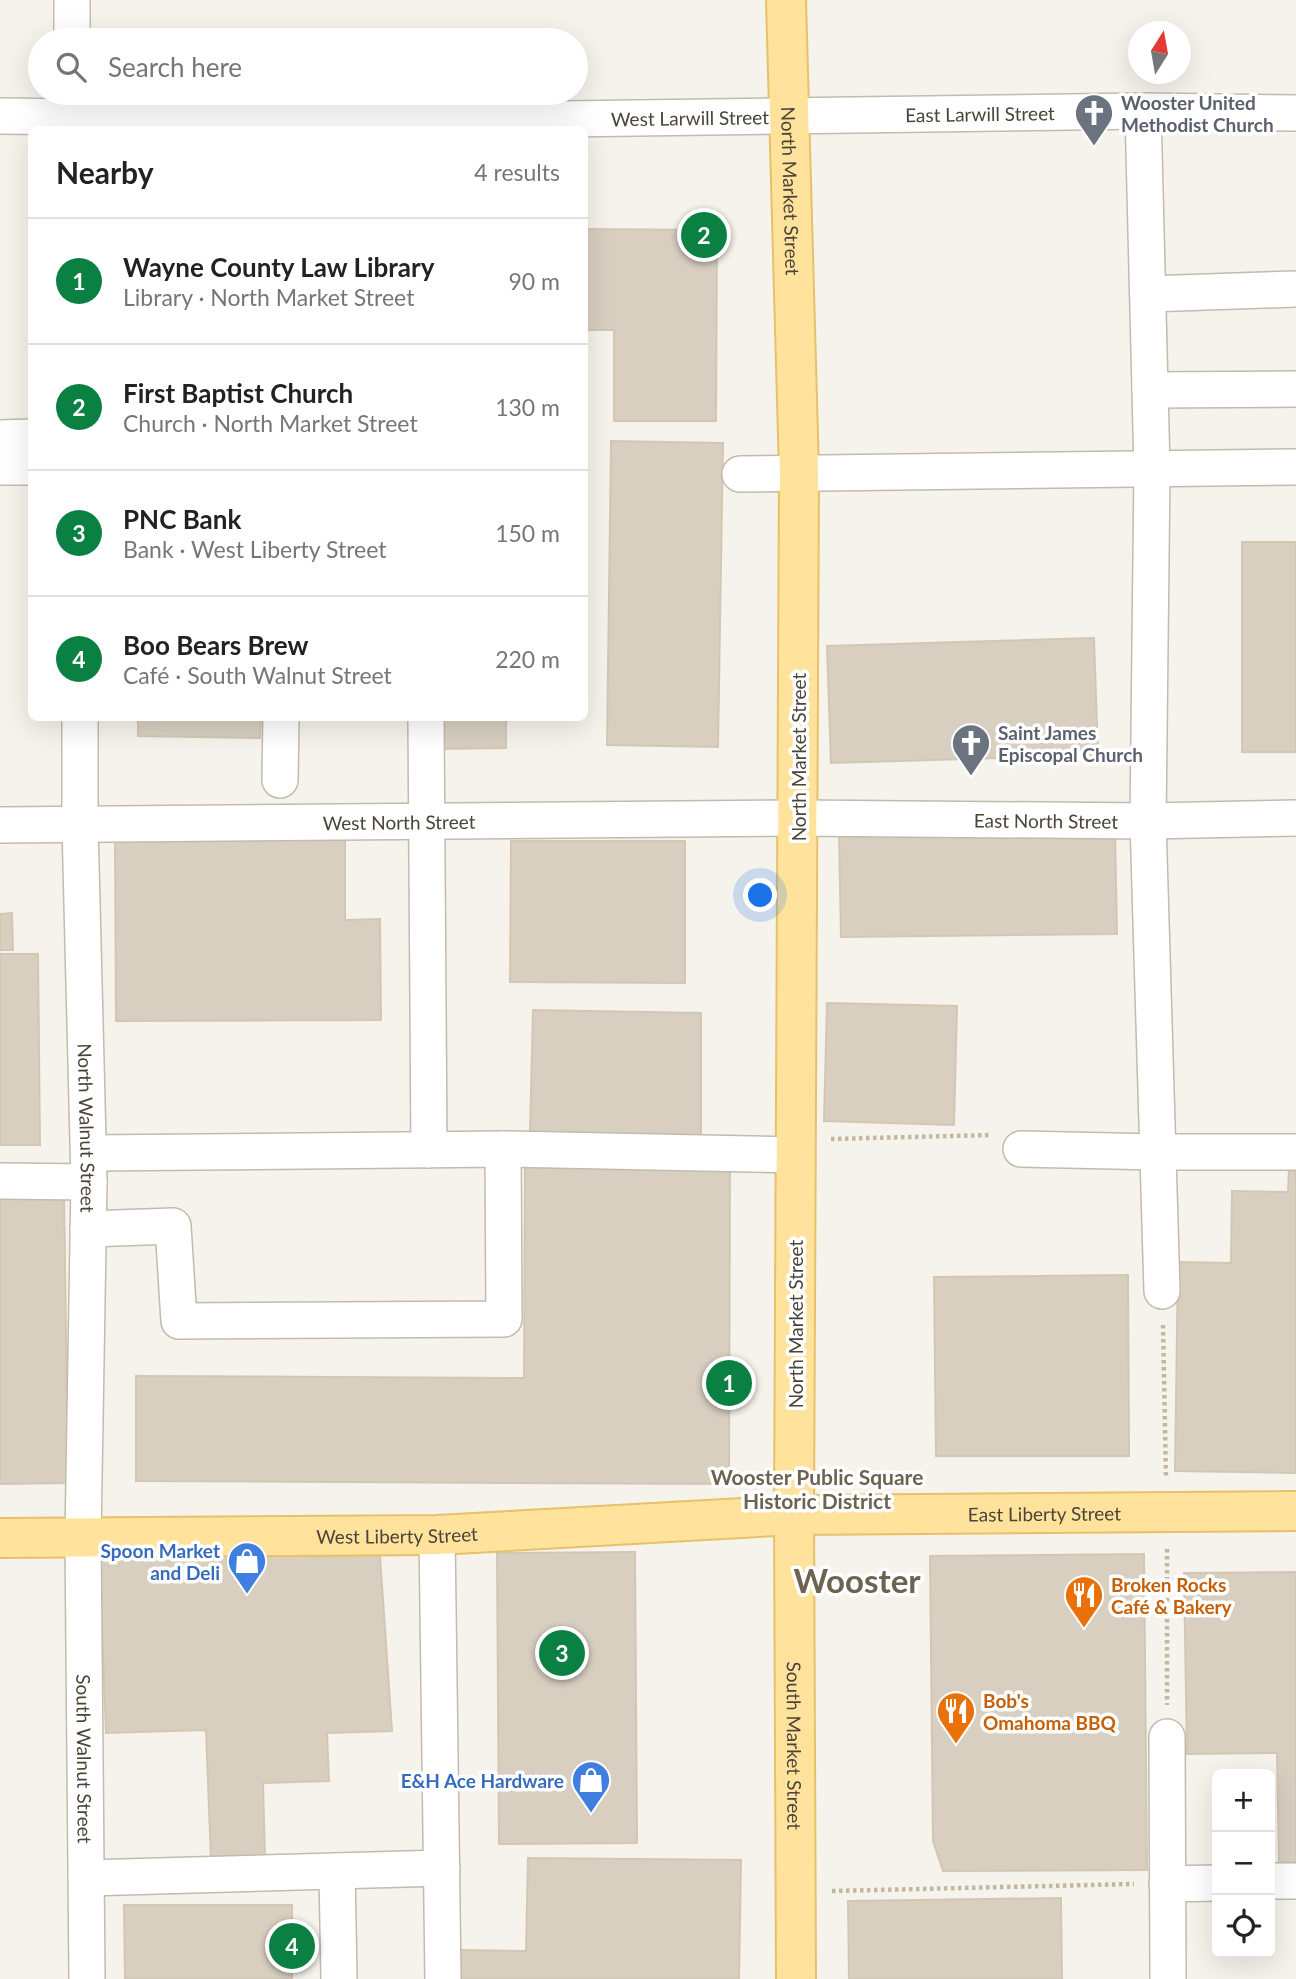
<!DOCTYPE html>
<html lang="en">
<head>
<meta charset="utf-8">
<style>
	:root { --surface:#fff; --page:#f6f6f6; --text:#222; --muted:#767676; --line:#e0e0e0; --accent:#0b8043 }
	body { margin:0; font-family:Lato,sans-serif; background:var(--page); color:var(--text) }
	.controls { position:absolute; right:21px; bottom:21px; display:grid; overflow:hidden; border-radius:10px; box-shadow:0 7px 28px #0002 }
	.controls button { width:63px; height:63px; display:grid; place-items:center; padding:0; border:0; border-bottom:2px solid var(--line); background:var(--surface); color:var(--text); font:35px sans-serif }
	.compass { position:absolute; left:1128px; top:21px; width:63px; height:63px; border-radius:50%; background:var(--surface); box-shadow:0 7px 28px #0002; rotate:11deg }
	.you { position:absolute; left:761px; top:896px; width:24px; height:24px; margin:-18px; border:5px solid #fff; border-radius:50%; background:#1a73e8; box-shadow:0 0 0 10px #1a73e833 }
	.badge { display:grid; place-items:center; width:46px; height:46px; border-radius:50%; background:var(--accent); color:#fff; font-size:23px; font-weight:700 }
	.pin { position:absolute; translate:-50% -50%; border:4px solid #fff; box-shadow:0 2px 7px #0006 }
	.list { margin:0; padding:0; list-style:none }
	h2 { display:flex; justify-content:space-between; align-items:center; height:91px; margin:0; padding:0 28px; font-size:30px }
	h2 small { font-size:23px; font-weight:400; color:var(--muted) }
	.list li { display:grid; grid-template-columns:46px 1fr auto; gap:21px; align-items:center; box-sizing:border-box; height:126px; padding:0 28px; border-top:2px solid var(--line) }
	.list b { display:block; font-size:26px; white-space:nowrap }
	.list p { margin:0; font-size:23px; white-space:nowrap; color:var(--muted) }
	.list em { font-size:23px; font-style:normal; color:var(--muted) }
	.icon { flex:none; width:38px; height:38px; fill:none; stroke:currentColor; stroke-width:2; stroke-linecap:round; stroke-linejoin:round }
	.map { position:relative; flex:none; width:1296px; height:1979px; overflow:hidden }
	.search { position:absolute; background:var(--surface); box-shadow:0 7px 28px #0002; left:28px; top:28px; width:560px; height:77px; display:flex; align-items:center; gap:18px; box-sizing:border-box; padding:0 24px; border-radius:38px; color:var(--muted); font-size:26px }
	.panel { position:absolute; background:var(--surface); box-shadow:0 7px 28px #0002; left:28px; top:126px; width:560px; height:595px; border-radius:10px }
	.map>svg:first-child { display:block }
	.building { fill:#d8cfc1; stroke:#d3c7b4; stroke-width:2 }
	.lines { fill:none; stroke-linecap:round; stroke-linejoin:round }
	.minor-casing { stroke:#c2bbae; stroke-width:38 }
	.major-casing { stroke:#e6c16a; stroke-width:42 }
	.path { stroke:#c4b79f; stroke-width:4.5; stroke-dasharray:3.5 3.5; stroke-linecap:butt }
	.minor { stroke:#fff; stroke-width:35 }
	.major { stroke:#ffe39c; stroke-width:38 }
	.labels { text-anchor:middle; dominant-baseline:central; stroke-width:7; stroke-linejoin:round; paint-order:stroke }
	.worship-label { font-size:19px; font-weight:bold; fill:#5b616d; stroke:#fff; text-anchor:start }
	.street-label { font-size:19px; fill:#4b4439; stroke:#fff }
	.shop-label { font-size:19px; font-weight:bold; fill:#366cbe; stroke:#fff; text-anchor:end }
	.food-label { font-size:19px; font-weight:bold; fill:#c56008; stroke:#fff; text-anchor:start }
	.neighbourhood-label { font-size:21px; font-weight:bold; fill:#6e6250; stroke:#fff }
	.town-label { font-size:33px; font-weight:bold; fill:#6e6250; stroke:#fff }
</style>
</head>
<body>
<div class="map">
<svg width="1296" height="1979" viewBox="0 0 1296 1979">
	<rect width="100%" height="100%" fill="#f6f3ec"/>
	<path class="building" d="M584 229 717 230 716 421H614V330H584Z
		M611 441 723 443 718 747 607 745Z
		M1242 542H1296V752H1242Z
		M1094 638 1098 755 831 763 827 646Z
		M138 718H261L260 738 138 736Z
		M436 718H506V748L436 749Z
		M1115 832 1117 934 841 937 839 835Z
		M345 838V920L380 919 381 1020 116 1021 115 840Z
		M511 841H685V983L510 982Z
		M12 913 13 950H0V914Z
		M0 954H38L40 1145H0Z
		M827 1003 957 1006 954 1125 824 1121Z
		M533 1010 701 1013V1135L530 1133Z
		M525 1162 730 1163 729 1484 136 1481V1376L524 1378Z
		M1289 1168H1296V1473L1175 1471 1178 1262 1231 1263 1232 1191 1288 1192Z
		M0 1182 64 1192 68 1483 0 1484Z
		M1128 1275 1129 1456H936L934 1277Z
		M379 1541 392 1731 327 1733 329 1781 263 1783 265 1858 211 1860 206 1730 106 1733 99 1543Z
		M635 1552 637 1843 499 1844 497 1553Z
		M1144 1554 1147 1870 943 1871 933 1841 930 1556Z
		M1296 1572V1862H1279L1277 1753 1187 1754 1184 1573Z
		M528 1858 741 1860 739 1979H460V1950L526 1951Z
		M1061 1898 1062 1979H849L848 1901Z
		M124 1905H292V1979H125Z"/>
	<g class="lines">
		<g class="minor-casing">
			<g id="minor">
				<path d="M72 0V40"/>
				<path d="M1143 111 1152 469 1148 821 1162 1291"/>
				<path id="s1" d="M0 116 422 121 1143 111 1296 113"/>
				<path d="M1148 294 1296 289"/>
				<path d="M1150 390 1296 389"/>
				<path d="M0 438 32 437"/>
				<path d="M0 467H32"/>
				<path d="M740 474 1296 467"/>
				<path id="s2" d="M80 718V824L89 1182 83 1538 87 1979"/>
				<path d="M426 718 429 1150"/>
				<path d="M280 780 281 718"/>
				<path id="s3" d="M0 825 797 818 1148 821 1296 818"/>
				<path d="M1021 1149 1158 1152H1296"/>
				<path d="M89 1153 503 1149 796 1155"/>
				<path d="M0 1181 89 1182"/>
				<path d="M88 1229 173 1226 179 1321 504 1319 503 1149"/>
				<path d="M437 1535 443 1979"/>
				<path d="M1167 1737 1168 1979"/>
				<path d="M337 1871 339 1979"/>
				<path d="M86 1878 442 1868"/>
				<path d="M1270 1881H1296"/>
				<path d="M1167 1884 1217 1883"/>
			</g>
		</g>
		<g class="major-casing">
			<g id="major">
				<path id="s4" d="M786 0 799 473 794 1515 796 1979"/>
				<path id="s5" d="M0 1538 437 1535 794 1515 1296 1511"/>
			</g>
		</g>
		<path class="path" d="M831 1139 990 1135
			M1163 1325 1166 1477
			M1167 1549V1705
			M832 1891 1134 1884"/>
		<use href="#minor" class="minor"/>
		<use href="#major" class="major"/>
	</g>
	<defs>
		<g id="church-pin" transform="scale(2.0125)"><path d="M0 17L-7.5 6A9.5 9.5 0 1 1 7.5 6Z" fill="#6b7280" stroke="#fff"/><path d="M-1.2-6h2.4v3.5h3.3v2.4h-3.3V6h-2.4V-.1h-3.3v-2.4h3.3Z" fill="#fff"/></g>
		<g id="shop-pin" transform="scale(2.0125)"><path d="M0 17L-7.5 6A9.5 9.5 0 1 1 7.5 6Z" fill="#3f7fe0" stroke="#fff"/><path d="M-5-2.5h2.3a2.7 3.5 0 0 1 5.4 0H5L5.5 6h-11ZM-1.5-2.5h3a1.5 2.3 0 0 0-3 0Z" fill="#fff"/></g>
		<g id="restaurant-pin" transform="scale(2.0125)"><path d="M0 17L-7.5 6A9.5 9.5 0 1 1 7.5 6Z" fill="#e8710a" stroke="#fff"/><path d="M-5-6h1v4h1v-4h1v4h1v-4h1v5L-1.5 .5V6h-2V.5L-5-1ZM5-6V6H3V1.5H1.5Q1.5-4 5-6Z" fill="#fff"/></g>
	</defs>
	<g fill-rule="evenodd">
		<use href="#church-pin" x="1094" y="113"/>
		<use href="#church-pin" x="971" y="743"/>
		<use href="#shop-pin" x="247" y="1561"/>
		<use href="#restaurant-pin" x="1084" y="1595"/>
		<use href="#restaurant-pin" x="956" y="1711"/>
		<use href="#shop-pin" x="591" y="1780"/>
	</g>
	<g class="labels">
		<g class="worship-label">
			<text x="1121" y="102">Wooster United<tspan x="1121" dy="22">Methodist Church</tspan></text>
			<text x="998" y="732">Saint James<tspan x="998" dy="22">Episcopal Church</tspan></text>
		</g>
		<g class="street-label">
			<text stroke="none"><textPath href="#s1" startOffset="980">East Larwill Street</textPath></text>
			<text stroke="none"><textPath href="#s1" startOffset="690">West Larwill Street</textPath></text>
			<text stroke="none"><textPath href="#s4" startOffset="191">North Market Street</textPath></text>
			<text transform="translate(798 757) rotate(-90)">North Market Street</text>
			<text stroke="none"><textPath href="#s3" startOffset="1046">East North Street</textPath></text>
			<text stroke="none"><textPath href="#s3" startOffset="399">West North Street</textPath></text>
			<text stroke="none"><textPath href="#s2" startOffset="410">North Walnut Street</textPath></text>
			<text transform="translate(795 1324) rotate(-90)">North Market Street</text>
			<text stroke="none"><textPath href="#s5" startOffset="1045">East Liberty Street</textPath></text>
			<text stroke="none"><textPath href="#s5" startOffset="397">West Liberty Street</textPath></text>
			<text stroke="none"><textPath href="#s4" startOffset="1746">South Market Street</textPath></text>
			<text stroke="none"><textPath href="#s2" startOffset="1041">South Walnut Street</textPath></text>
		</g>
		<g class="shop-label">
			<text x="220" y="1550">Spoon Market<tspan x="220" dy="22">and Deli</tspan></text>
			<text x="564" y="1780">E&amp;H Ace Hardware</text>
		</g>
		<g class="food-label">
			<text x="1111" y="1584">Broken Rocks<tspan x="1111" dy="22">Café &amp; Bakery</tspan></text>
			<text x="983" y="1700">Bob's<tspan x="983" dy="22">Omahoma BBQ</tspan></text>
		</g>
		<g class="neighbourhood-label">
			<text x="817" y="1476">Wooster Public Square<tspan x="817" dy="24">Historic District</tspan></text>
		</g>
		<g class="town-label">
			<text x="857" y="1580">Wooster</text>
		</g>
	</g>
</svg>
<div class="controls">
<button>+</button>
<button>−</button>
<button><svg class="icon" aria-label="locate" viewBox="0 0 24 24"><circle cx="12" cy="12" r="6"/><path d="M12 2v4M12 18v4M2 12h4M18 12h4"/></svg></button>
</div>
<svg class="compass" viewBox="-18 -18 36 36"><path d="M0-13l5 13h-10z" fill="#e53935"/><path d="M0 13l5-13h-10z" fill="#767676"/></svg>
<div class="you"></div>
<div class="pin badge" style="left:729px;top:1383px">1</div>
<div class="pin badge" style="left:704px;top:235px">2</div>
<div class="pin badge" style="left:562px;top:1653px">3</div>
<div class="pin badge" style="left:292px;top:1946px">4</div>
<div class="search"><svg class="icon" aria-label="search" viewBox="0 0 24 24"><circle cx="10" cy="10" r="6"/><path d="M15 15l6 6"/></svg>Search here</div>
<section class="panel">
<h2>Nearby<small>4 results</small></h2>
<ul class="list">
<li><span class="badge">1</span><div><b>Wayne County Law Library</b><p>Library · North Market Street</p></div><em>90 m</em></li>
<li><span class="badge">2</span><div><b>First Baptist Church</b><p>Church · North Market Street</p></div><em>130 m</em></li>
<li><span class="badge">3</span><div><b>PNC Bank</b><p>Bank · West Liberty Street</p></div><em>150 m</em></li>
<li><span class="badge">4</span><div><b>Boo Bears Brew</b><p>Café · South Walnut Street</p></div><em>220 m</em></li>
</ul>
</section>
</div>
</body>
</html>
